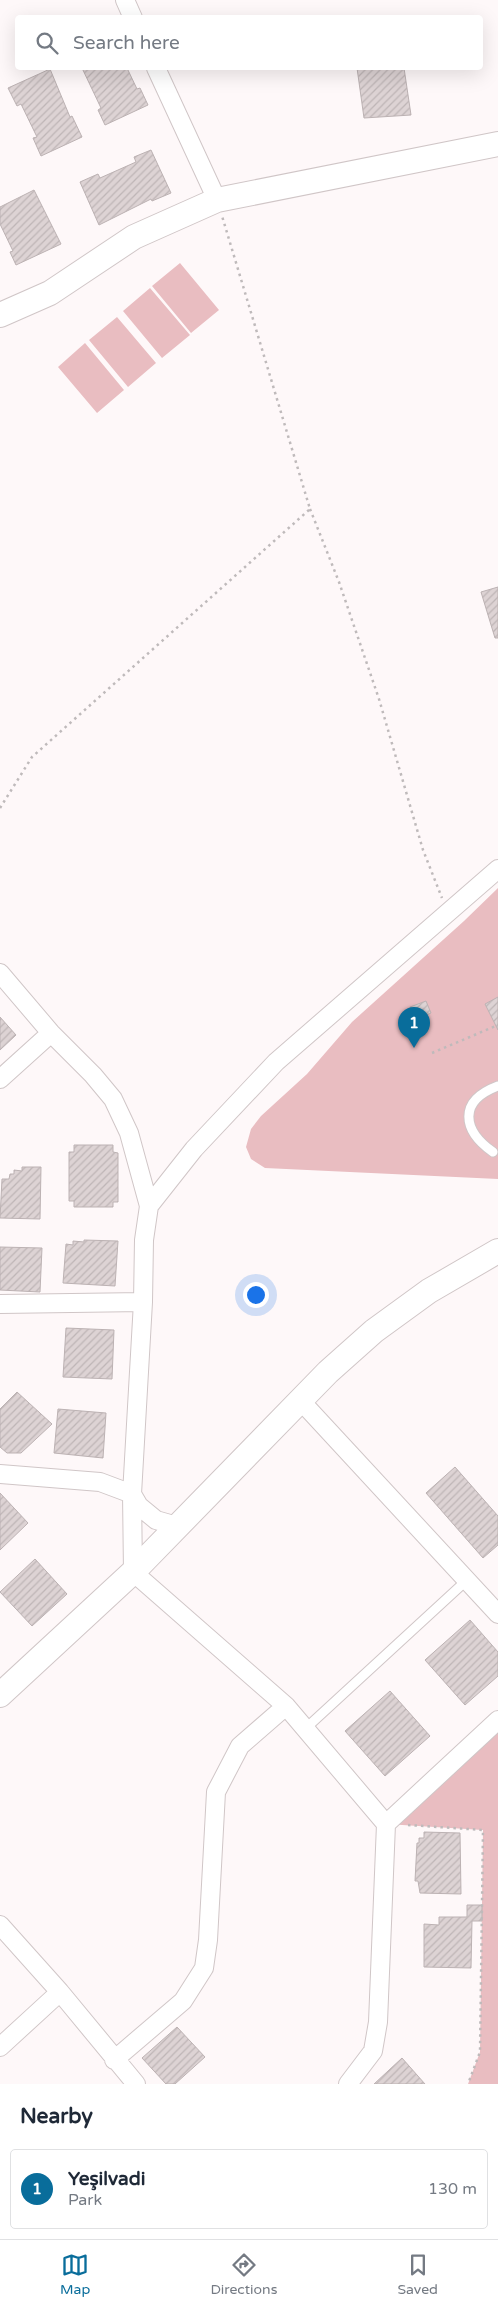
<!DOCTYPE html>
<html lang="en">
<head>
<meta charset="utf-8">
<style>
	:root { --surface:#fff; --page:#f6f6f7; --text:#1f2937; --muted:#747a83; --line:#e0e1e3; --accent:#096d9b }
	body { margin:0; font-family:"Varela Round",sans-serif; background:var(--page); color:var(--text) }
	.you { position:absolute; left:255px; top:1294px; width:18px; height:18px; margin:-12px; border:4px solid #fff; border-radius:50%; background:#1a73e8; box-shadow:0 0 0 8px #1a73e833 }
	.badge { display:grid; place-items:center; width:32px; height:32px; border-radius:50%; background:var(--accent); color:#fff; font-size:16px; font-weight:700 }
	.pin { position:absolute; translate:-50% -41px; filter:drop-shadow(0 1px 2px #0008) }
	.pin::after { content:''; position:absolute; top:26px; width:18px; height:15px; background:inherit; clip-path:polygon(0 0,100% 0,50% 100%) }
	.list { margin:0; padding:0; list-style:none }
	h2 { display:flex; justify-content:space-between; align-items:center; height:65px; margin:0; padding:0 20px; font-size:21px }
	h2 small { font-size:16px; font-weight:400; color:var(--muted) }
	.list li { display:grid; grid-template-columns:32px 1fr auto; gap:15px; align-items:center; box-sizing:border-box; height:80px; margin:0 10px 10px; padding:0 10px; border:1px solid var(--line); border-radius:5px }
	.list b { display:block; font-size:19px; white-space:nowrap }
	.list p { margin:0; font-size:16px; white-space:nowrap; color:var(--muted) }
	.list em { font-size:16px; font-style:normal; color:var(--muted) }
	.icon { flex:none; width:28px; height:28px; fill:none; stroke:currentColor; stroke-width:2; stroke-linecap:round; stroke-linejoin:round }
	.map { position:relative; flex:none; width:498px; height:2084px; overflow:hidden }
	.search { position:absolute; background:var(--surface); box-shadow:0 5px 20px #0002; left:15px; right:15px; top:15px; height:55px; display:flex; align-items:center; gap:12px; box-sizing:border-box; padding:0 18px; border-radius:5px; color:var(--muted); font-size:19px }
	.sheet { height:155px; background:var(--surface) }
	nav { display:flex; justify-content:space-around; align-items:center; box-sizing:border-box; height:70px; border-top:1px solid var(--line); background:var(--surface); font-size:14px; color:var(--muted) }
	nav a { display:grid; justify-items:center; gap:2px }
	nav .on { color:var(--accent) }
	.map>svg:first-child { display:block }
	.green { fill:#e9bdc1 }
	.building { fill:url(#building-hatch); stroke:#bcb2b3 }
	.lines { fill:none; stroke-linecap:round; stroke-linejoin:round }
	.lane-casing { stroke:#d0c6c7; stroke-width:11 }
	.street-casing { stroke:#d0c6c7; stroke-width:20 }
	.secondary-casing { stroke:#d0c6c7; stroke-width:26 }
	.path { stroke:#bfbabb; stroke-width:2.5; stroke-dasharray:2.5 4; stroke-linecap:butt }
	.lane { stroke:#fff; stroke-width:9 }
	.street { stroke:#fff; stroke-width:18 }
	.secondary { stroke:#fff; stroke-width:24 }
</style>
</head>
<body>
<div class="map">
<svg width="498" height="2084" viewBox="0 0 498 2084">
	<defs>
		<pattern id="building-hatch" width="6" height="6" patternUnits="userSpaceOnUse" patternTransform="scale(1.25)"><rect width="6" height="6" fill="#ddd3d4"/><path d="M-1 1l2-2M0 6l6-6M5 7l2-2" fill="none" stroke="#beb5b6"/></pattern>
	</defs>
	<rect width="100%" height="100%" fill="#fef8f9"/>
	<path class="green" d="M180 263 219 310 191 333 152 286Z
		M150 288 190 335 162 358 123 311Z
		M117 317 156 363 128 387 89 340Z
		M85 343 124 390 97 413 58 367Z
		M498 888V1179L265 1168 251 1159 246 1147 251 1129 261 1116 307 1074 352 1022 464 921Z
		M498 1720V2084H468L480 2052 483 1830 386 1824Z"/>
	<path class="building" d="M82 68H127L137 89 140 88 148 105 105 125 98 110 101 108Z
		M357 68H404L411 115 364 118Z
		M50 69 70 117 72 116 82 137 41 156 33 138 37 137 21 104 17 106 8 88Z
		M151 150 171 193 152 201 151 199 99 225 80 182 98 174 100 178 136 162 134 157Z
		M34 190 61 244 16 265 10 252 13 251 0 224V207Z
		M498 587V638H495L481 592Z
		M498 997V1030L485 1004Z
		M426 1001 431 1013 415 1020 410 1007Z
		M0 1017 16 1035 0 1050Z
		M74 1145H113V1152L118 1153V1202H113V1207H74V1201H69V1152H74Z
		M22 1167H41L40 1219 0 1218 2 1179H9L10 1174H14V1170L22 1171Z
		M84 1240 118 1241 115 1286 63 1283 66 1244 73 1245V1241L84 1242Z
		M0 1247 42 1248 40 1292 0 1290Z
		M66 1328 114 1330 112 1379 63 1377Z
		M17 1392 52 1424 21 1453H7L0 1447V1409Z
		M58 1409 106 1413 103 1458 54 1453Z
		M455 1467 498 1516V1545L483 1558 426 1493Z
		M0 1493 28 1523 0 1550Z
		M35 1559 67 1594 32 1626 0 1592Z
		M470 1620 498 1652V1676L465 1705 425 1660Z
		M390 1691 430 1736 385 1776 345 1731Z
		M424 1832 460 1833 461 1894 420 1893 418 1881H415L417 1843H419V1838H424Z
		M467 1905H482V1921H472L471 1968 424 1967V1924L439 1925V1917H467Z
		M177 2027 205 2057 175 2084H166L142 2058Z
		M402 2058 425 2084H374Z"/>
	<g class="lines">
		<g class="lane-casing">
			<path id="lane" d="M493 1152C462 1130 458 1101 498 1086
				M305 1729 467 1580"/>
		</g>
		<g class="street-casing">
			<path id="street" d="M125 0 133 18
				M156 68 217 200
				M0 973 51 1033 93 1075 113 1099 129 1133 149 1206 144 1240 143 1302 132 1494 133 1572 286 1706 386 1824 378 2022 373 2051 348 2084
				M0 1079 51 1033
				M149 1206 194 1149 276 1062 498 869
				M0 1304 143 1302
				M300 1400 498 1614
				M0 1474 100 1482 132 1494 139 1506 156 1520 177 1526
				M386 1824 498 1720
				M0 1925 60 1992 136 2084
				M0 2047 60 1992
				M114 2060 183 2001 204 1968 208 1940 216 1792 240 1746 286 1706"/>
		</g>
		<g class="secondary-casing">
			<path id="secondary" d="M0 315 50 293 134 237 217 200 498 144
				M0 1695 133 1572 328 1372 374 1331 429 1291 498 1251"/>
		</g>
		<path class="path" d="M310 509 339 582 379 699 423 850 442 898
			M0 808 32 757 310 509 222 216
			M432 1053 498 1025
			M408 1825 483 1830 480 2052 468 2084"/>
		<use href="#lane" class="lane"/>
		<use href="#street" class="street"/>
		<use href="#secondary" class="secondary"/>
	</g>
</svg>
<div class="you"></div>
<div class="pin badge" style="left:414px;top:1048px">1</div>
<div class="search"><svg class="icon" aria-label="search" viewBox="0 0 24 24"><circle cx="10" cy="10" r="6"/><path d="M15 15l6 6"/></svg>Search here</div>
</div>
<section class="sheet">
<h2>Nearby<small></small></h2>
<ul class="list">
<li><span class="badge">1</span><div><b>Yeşilvadi</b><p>Park</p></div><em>130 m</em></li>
</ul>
</section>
<nav>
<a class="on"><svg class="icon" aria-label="map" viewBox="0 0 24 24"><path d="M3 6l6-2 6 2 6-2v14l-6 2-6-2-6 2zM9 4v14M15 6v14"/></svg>Map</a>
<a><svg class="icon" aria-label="directions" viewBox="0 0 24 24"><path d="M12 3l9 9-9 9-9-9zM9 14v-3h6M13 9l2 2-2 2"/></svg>Directions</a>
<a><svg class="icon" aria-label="saved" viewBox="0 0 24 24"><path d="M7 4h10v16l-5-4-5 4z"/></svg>Saved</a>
</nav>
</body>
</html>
